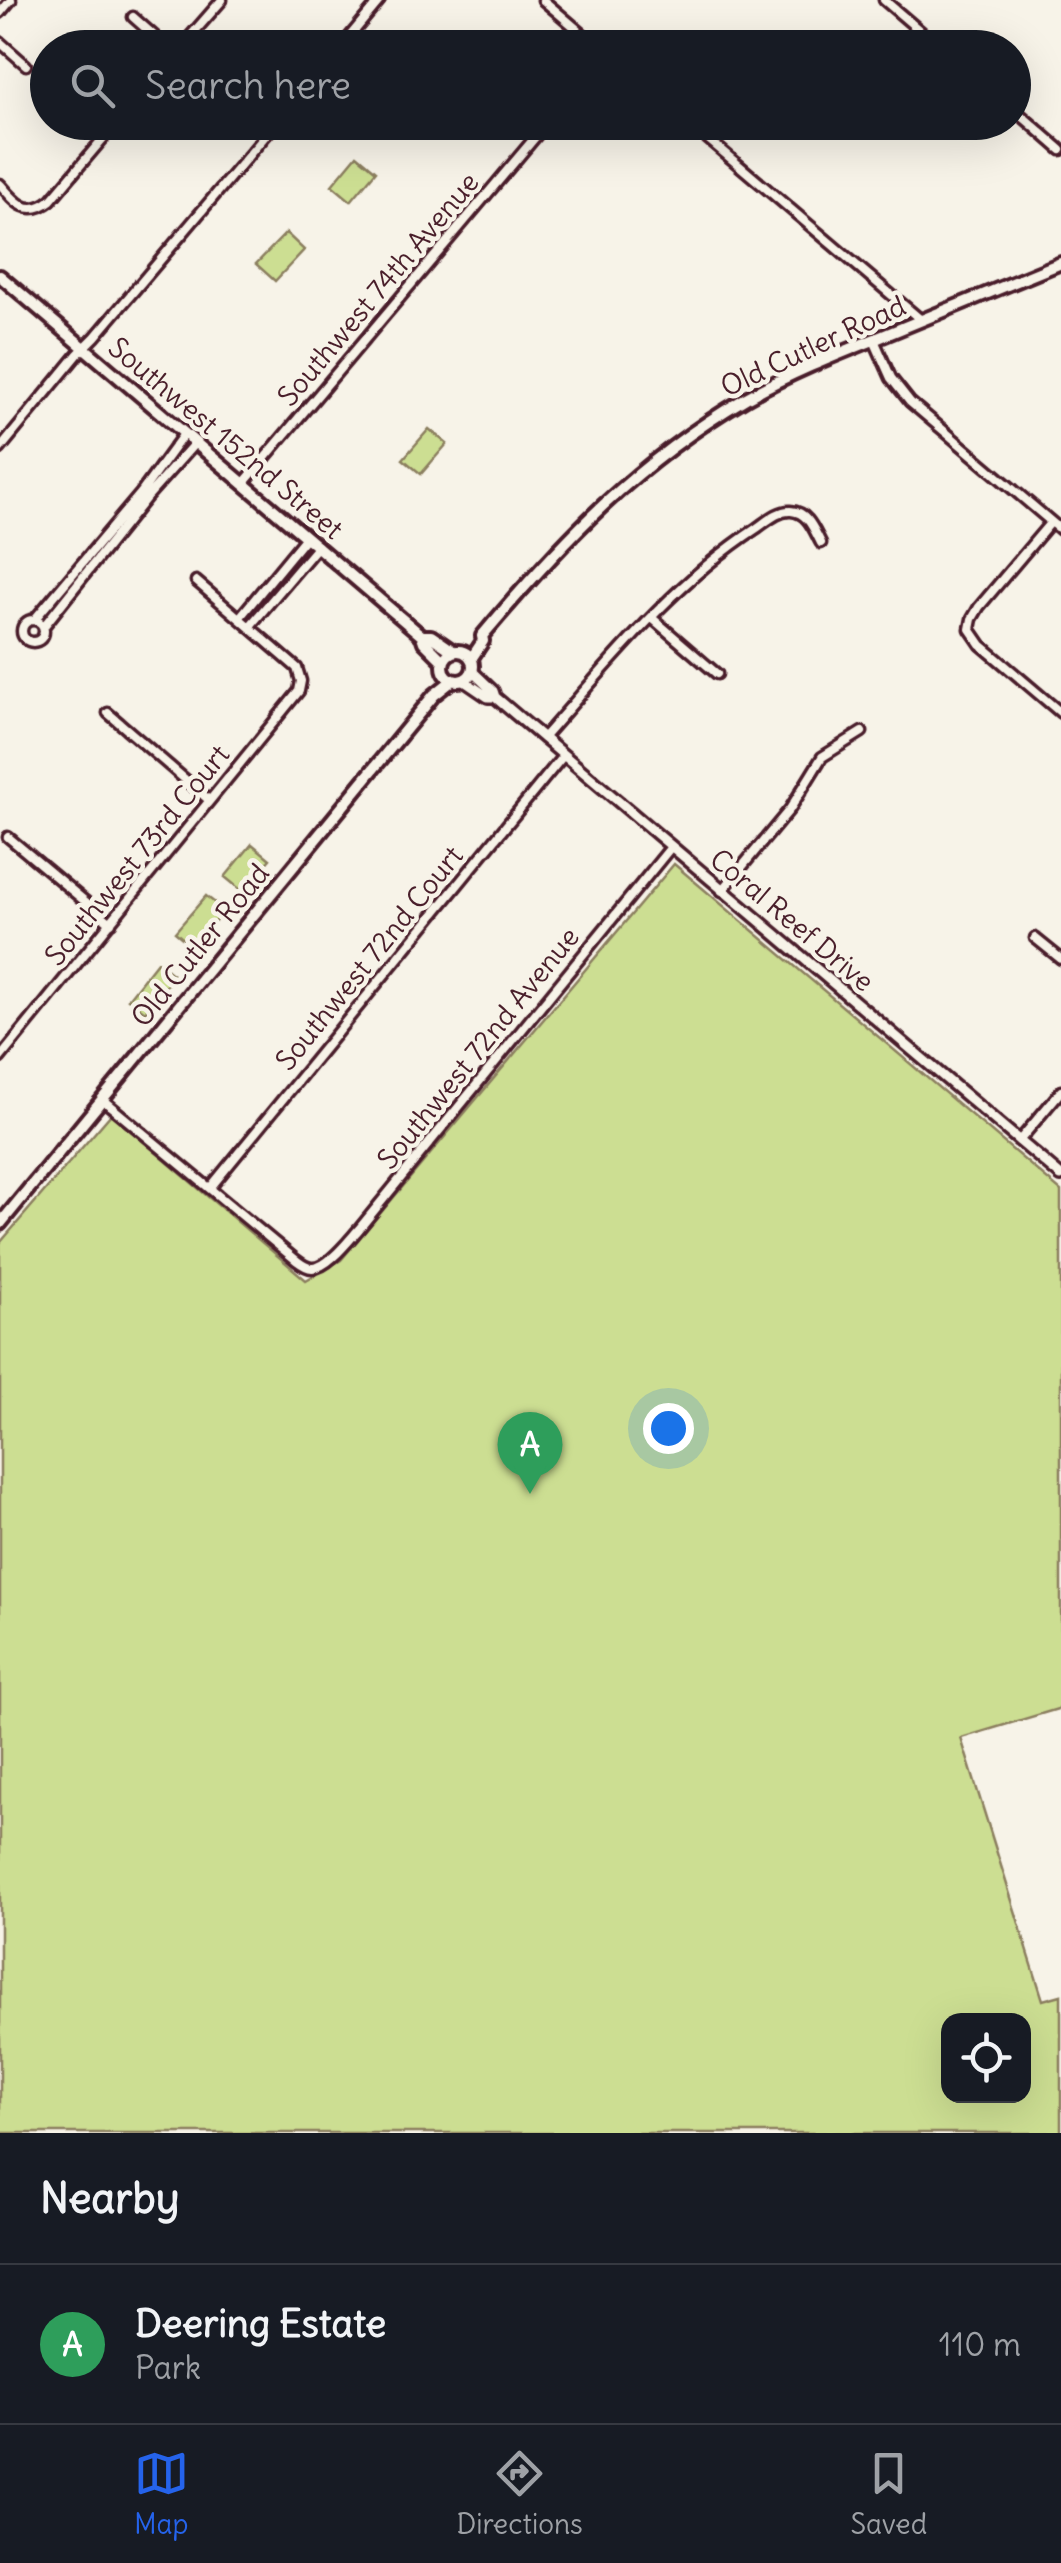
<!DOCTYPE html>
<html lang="en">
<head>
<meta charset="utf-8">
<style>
	:root { --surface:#171b24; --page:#20242c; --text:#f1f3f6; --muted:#9ea1a6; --line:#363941; --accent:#2563eb }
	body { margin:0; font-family:Delius,sans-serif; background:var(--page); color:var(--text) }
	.controls { position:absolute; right:30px; bottom:30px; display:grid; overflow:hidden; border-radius:20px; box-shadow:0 10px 40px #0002 }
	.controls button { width:90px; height:90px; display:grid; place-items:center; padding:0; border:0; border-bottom:2px solid var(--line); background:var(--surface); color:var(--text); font:50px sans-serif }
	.you { position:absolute; left:668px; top:1428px; width:35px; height:35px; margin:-25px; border:8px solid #fff; border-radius:50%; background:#1a73e8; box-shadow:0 0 0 15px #1a73e833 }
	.badge { display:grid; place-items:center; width:65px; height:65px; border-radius:50%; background:var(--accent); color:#fff; font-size:32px; font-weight:700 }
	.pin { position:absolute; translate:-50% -82px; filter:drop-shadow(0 2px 5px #0008) }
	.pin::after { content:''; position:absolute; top:52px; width:35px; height:30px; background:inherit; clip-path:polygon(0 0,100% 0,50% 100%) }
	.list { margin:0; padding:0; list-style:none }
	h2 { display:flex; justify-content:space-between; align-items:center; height:130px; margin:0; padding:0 40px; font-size:42px }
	h2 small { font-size:32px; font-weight:400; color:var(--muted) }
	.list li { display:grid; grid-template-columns:65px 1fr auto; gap:30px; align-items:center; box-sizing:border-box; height:160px; padding:0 40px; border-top:2px solid var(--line) }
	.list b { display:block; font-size:38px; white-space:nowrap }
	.list p { margin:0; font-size:32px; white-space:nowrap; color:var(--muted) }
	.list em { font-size:32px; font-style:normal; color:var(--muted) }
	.icon { flex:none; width:55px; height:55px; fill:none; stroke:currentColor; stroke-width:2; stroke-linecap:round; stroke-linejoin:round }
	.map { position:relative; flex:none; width:1061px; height:2133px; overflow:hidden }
	.search { position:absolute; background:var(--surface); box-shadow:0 10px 40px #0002; left:30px; right:30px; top:30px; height:110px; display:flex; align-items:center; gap:25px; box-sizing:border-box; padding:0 35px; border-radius:55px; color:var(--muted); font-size:38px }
	.sheet { height:290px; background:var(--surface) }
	nav { display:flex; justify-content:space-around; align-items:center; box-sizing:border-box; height:140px; border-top:2px solid var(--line); background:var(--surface); font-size:28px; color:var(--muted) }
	nav a { display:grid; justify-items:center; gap:5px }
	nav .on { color:var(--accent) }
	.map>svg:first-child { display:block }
	.green { fill:#ccde92; stroke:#8b7e5e; stroke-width:2.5; fill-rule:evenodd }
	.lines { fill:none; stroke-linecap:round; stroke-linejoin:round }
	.minor-casing { stroke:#4a1f2b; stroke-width:15 }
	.tertiary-casing { stroke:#4a1f2b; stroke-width:16 }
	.secondary-casing { stroke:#4a1f2b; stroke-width:18 }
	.minor { stroke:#f7f3e8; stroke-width:8 }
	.tertiary { stroke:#f7f3e8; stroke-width:9 }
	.secondary { stroke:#f7f3e8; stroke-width:10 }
	.labels { text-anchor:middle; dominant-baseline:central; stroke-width:9; stroke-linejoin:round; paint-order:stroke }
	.street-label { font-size:28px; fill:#4a1f2b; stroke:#f7f3e8 }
</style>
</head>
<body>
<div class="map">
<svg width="1061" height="2133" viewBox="0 0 1061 2133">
	<rect width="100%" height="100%" fill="#f7f3e8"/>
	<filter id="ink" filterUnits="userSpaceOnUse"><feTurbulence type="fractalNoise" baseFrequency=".01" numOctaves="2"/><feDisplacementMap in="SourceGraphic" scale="20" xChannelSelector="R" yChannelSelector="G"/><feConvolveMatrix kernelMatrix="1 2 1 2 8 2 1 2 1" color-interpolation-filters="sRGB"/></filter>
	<g filter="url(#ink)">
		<path class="green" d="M357 155 376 171 351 201 332 185Z
			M286 233 304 250 275 281 256 264Z
			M429 429 447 444 421 474 403 459Z
			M252 844 270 859 242 891 225 877Z
			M674 864 1061 1191V1708L961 1738 1043 2000 1061 1995V2133H0V1243L111 1114 306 1280 341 1260ZM948 2020H1024V2096H948Z
			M206 896 224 910 193 947 175 932Z
			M157 962 174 976 145 1012 128 999Z"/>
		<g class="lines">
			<g class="minor-casing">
				<path id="minor" d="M543 0 599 48
					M884 0 940 48
					M0 13 11 0
					M133 17 168 48
					M0 42 26 65
					M180 48 222 0
					M340 48 380 0
					M1014 109 1061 150
					M688 122 921 320
					M0 184C16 203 28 218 51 200L117 122
					M874 340 891 378 910 402 1061 530
					M0 449 78 354 95 337 277 122
					M243 484 548 122
					M1051 522 979 607 972 619 970 629 981 645 1061 713
					M240 617 306 537
					M652 618 717 674
					M22 631a11 11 0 1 1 22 0a11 11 0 1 1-22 0Z
					M34 620 141 493 184 434
					M44 626 146 498 195 443
					M250 626 318 546
					M108 713 209 800
					M543 738C609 663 673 583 757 528 767 521 779 510 791 511 808 512 814 530 821 543
					M8 837 111 923
					M722 891 790 809 822 757 862 732
					M1035 938 1061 959
					M0 1058 299 691 301 681 297 668 196 581
					M103 1100 296 1260C300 1263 306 1268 312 1268 327 1269 349 1240 359 1229L671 847
					M1019 1141 1061 1091
					M210 1188 563 756"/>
			</g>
			<g class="tertiary-casing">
				<path id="tertiary" d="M472 671 493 691 495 697 1061 1176
					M463 680 488 697H495"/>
			</g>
			<g class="secondary-casing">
				<path id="secondary" d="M0 276 422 636 424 642 443 661
					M422 636H431L453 651
					M443 666a15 15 0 1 1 30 0a15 15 0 1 1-30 0Z
					M471 659 483 641 482 636C563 540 636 463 746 398 788 374 833 356 878 338 939 313 1000 288 1061 263
					M0 1224 434 695 453 680"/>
			</g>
			<use href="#minor" class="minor"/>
			<use href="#tertiary" class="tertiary"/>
			<use href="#secondary" class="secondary"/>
		</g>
	</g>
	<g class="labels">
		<g class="street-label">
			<text transform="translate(378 289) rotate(-50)">Southwest 74th Avenue</text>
			<text transform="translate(813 346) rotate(-25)">Old Cutler Road</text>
			<text transform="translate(226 438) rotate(40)">Southwest 152nd Street</text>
			<text transform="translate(137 855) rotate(-51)">Southwest 73rd Court</text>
			<text transform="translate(792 920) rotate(40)">Coral Reef Drive</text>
			<text transform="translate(200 945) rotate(-51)">Old Cutler Road</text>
			<text transform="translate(369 958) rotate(-51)">Southwest 72nd Court</text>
			<text transform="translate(478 1048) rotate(-51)">Southwest 72nd Avenue</text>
		</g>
	</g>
</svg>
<div class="controls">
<button><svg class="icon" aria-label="locate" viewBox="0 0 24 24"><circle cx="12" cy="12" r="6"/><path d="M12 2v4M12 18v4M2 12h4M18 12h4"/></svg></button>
</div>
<div class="you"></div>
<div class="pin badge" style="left:530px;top:1494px;background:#2e9e5b">A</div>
<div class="search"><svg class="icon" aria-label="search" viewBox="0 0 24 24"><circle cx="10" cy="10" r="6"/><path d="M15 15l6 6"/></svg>Search here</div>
</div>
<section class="sheet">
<h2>Nearby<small></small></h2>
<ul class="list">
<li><span class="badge" style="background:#2e9e5b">A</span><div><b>Deering Estate</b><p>Park</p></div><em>110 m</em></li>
</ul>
</section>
<nav>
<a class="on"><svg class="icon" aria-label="map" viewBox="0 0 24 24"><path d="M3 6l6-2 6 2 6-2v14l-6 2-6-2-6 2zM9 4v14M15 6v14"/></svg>Map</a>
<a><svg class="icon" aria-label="directions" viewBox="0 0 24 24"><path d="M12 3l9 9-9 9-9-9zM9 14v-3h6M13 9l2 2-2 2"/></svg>Directions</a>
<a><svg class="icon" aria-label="saved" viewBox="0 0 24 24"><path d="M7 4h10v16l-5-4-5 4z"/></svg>Saved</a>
</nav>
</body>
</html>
